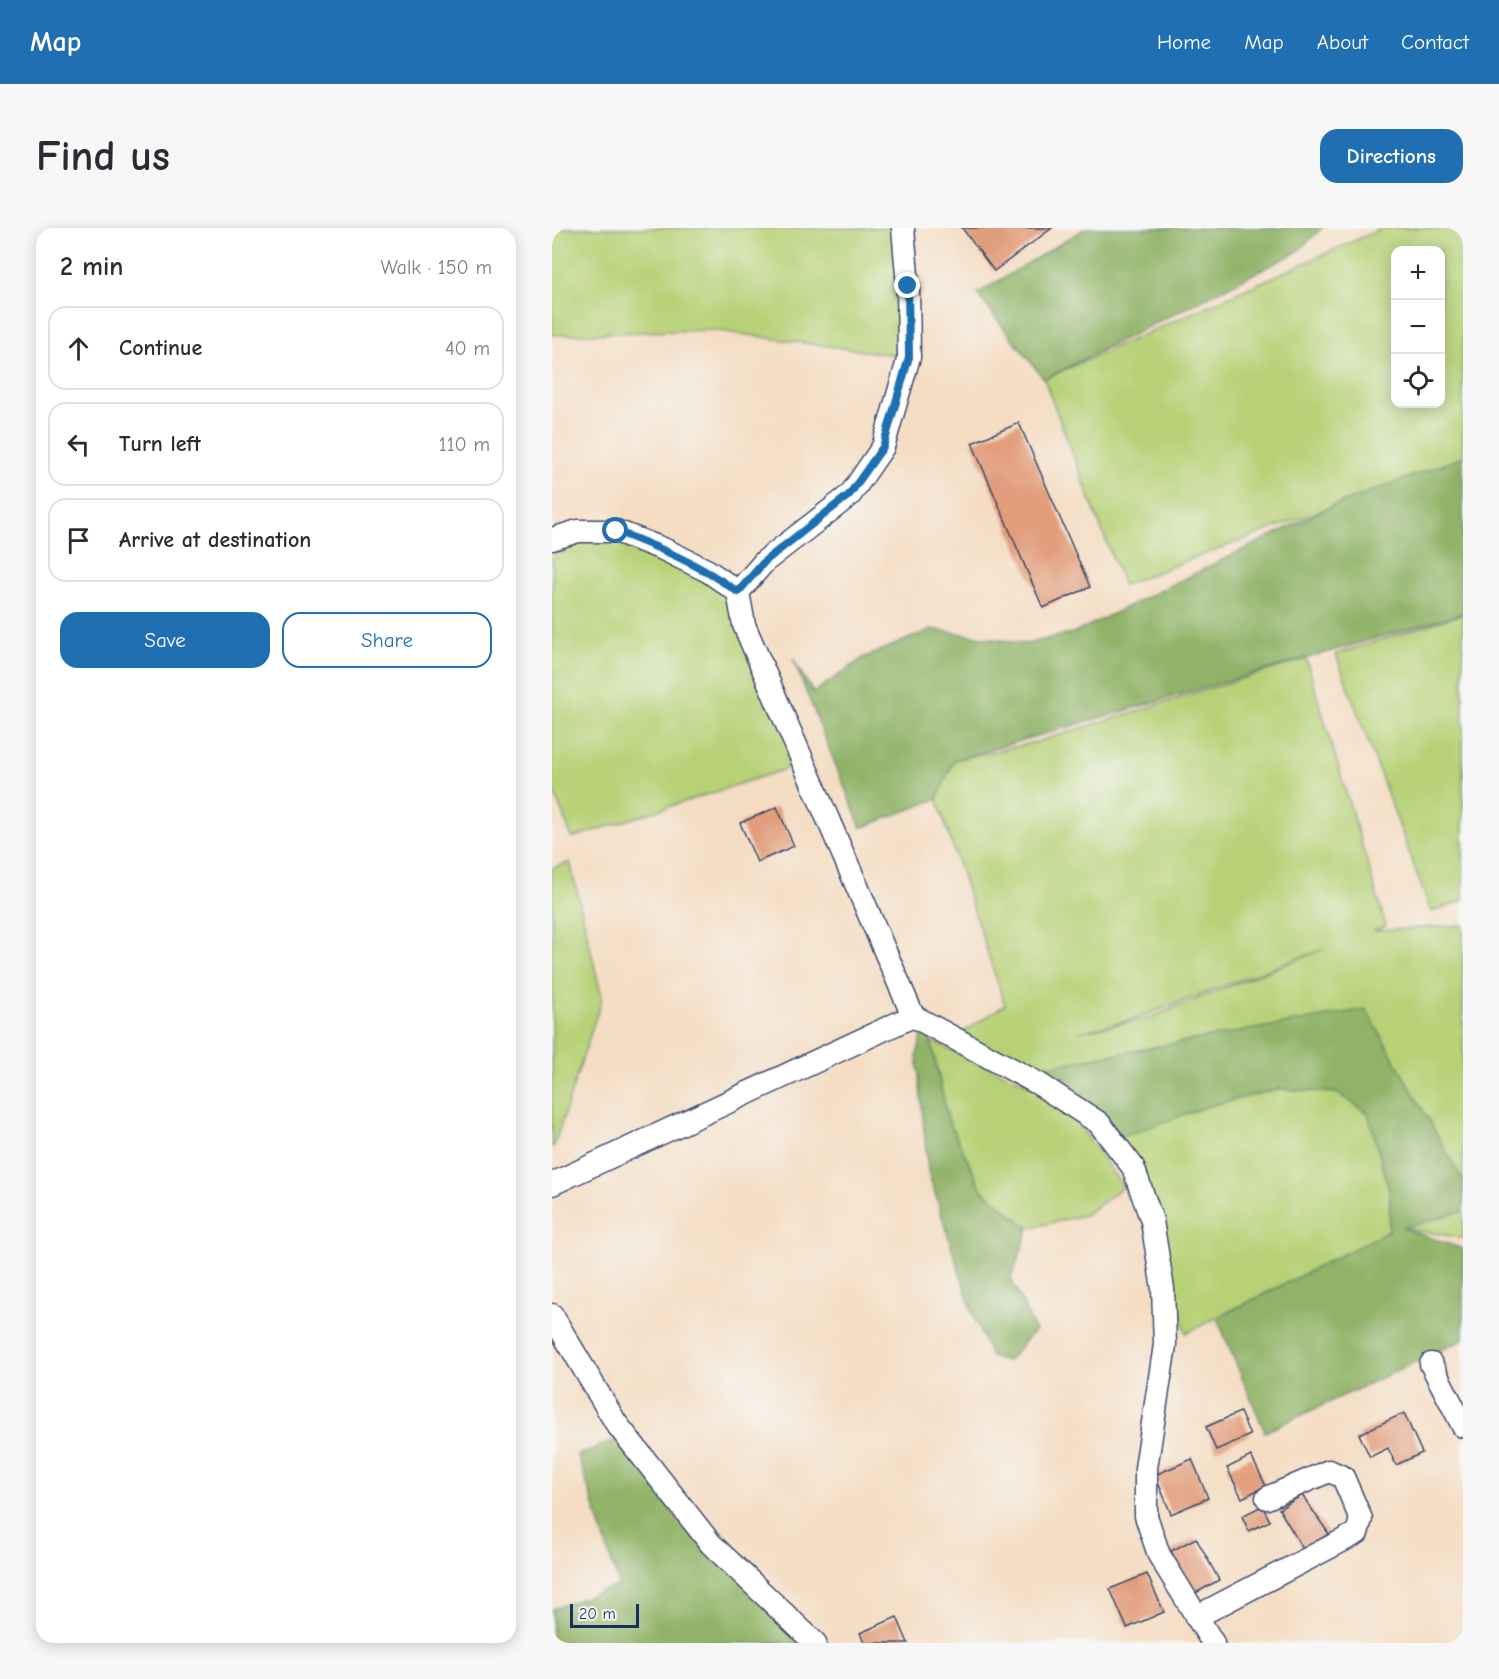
<!DOCTYPE html>
<html lang="en">
<head>
<meta charset="utf-8">
<style>
	:root { --surface:#fff; --page:#f7f7f7; --text:#2b2b33; --muted:#7c7c81; --line:#e1e1e2; --accent:#1f6fb2 }
	body { margin:0; font-family:"Comic Neue",sans-serif; background:var(--page); color:var(--text) }
	.controls { position:absolute; right:18px; top:18px; display:grid; overflow:hidden; border-radius:12px; box-shadow:0 3px 15px #0003 }
	.controls button { width:54px; height:54px; display:grid; place-items:center; padding:0; border:0; border-bottom:2px solid var(--line); background:var(--surface); color:var(--text); font:30px sans-serif }
	.scale { position:absolute; left:18px; bottom:15px; width:69px; box-sizing:border-box; padding-left:6px; border:3px solid #1b2f5e; border-top:0; font-size:16px; line-height:21px; white-space:nowrap; color:#1b2f5e; -webkit-text-stroke:4px #f6f6f2; paint-order:stroke }
	.stop { position:absolute; width:18px; height:18px; margin:-14px; border:4px solid #1f6fb2; border-radius:50%; background:#fff }
	.stop.end { background:#1f6fb2; border-color:#fff; box-shadow:0 2px 6px #0008 }
	.list { margin:0; padding:0; list-style:none }
	h2 { display:flex; justify-content:space-between; align-items:center; height:78px; margin:0; padding:0 24px; font-size:26px }
	h2 small { font-size:20px; font-weight:400; color:var(--muted) }
	.list li { display:grid; grid-template-columns:39px 1fr auto; gap:18px; align-items:center; box-sizing:border-box; height:84px; margin:0 12px 12px; padding:0 12px; border:2px solid var(--line); border-radius:18px }
	.list b { display:block; font-size:22px; white-space:nowrap }
	.list em { font-size:20px; font-style:normal; color:var(--muted) }
	.actions { display:flex; gap:12px; padding:18px 24px }
	.actions a { flex:1; padding:14px 0; border:2px solid var(--accent); border-radius:18px; text-align:center; font-size:21px; color:var(--accent) }
	.actions .main { background:var(--accent); color:#fff }
	.icon { flex:none; width:33px; height:33px; fill:none; stroke:currentColor; stroke-width:2; stroke-linecap:round; stroke-linejoin:round }
	.map { position:relative; flex:none; width:911px; height:1415px; overflow:hidden; border-radius:18px }
	header { display:flex; align-items:center; gap:36px; box-sizing:border-box; height:84px; padding:0 30px; background:var(--accent); color:#fff }
	header strong { font-size:28px }
	nav { display:flex; gap:33px; margin-inline-start:auto; font-size:21px }
	.intro { display:flex; align-items:center; justify-content:space-between; box-sizing:border-box; height:144px; padding:0 36px }
	h1 { margin:0; font-size:42px }
	.button { padding:15px 27px; border-radius:18px; background:var(--accent); color:#fff; font-size:21px; font-weight:700 }
	main { display:flex; gap:36px; padding:0 36px }
	aside { flex:1; background:var(--surface); border-radius:18px; box-shadow:0 3px 15px #0003 }
	.map>svg:first-child { display:block }
	.green { fill:#b7d177; stroke:#69806a; stroke-width:1.5; fill-rule:evenodd }
	.forest { fill:#91b368; stroke:#567163; stroke-width:1.5 }
	.building { fill:#e29d7b }
	.lines { fill:none; stroke-linecap:round; stroke-linejoin:round }
	.street-casing { stroke:#3c496d; stroke-width:25 }
	.street { stroke:#fff; stroke-width:22 }
	.route { stroke:#1f6fb2; stroke-width:8 }
</style>
</head>
<body>
<header>
<strong>Map</strong>
<nav><a>Home</a><a>Map</a><a>About</a><a>Contact</a></nav>
</header>
<div class="intro"><h1>Find us</h1><a class="button">Directions</a></div>
<main>
<aside>
<h2>2 min<small>Walk · 150 m</small></h2>
<ul class="list">
<li><svg class="icon" aria-label="ahead" viewBox="0 0 24 24"><path d="M12 20V5M6 11l6-6 6 6"/></svg><div><b>Continue</b></div><em>40 m</em></li>
<li><svg class="icon" aria-label="left" viewBox="0 0 24 24"><path d="M17 20v-9H6M10 6l-5 5 5 5"/></svg><div><b>Turn left</b></div><em>110 m</em></li>
<li><svg class="icon" aria-label="arrive" viewBox="0 0 24 24"><path d="M6 21V4h12l-3 4 3 4H6"/></svg><div><b>Arrive at destination</b></div></li>
</ul>
<div class="actions"><a class="main">Save</a><a>Share</a></div>
</aside>
<div class="map">
<svg width="911" height="1415" viewBox="0 0 911 1415">
	<rect width="100%" height="100%" fill="#f6f6f2"/>
	<filter id="ink" filterUnits="userSpaceOnUse"><feTurbulence type="fractalNoise" baseFrequency=".0167" numOctaves="2"/><feDisplacementMap in="SourceGraphic" scale="12" xChannelSelector="R" yChannelSelector="G"/><feConvolveMatrix kernelMatrix="1 2 1 2 8 2 1 2 1" color-interpolation-filters="sRGB"/></filter>
	<filter id="wash" filterUnits="userSpaceOnUse"><feTurbulence type="fractalNoise" baseFrequency=".008" numOctaves="4" result="noise"/><feDisplacementMap in="SourceGraphic" scale="24" xChannelSelector="R" yChannelSelector="G"/><feGaussianBlur stdDeviation="1.35" result="paint"/><feColorMatrix in="noise" values="0 0 0 0 0 0 0 0 0 0 0 0 0 0 0 0 0 1.4 0 .05"/><feComposite in="paint" operator="in"/></filter>
	<g filter="url(#wash)">
		<rect width="100%" height="100%" fill="#f4ddc3"/>
		<path class="green" d="M0 0H344L357 129 159 102 0 107Z
			M831 0H911V229L571 357 492 151ZM844 22H888V176H844Z
			M44 293 186 364 252 535 20 610 0 558V306Z
			M911 386V673L879 684 784 426Z
			M754 431 834 698 821 703 911 697V1010L846 999 634 1105 600 993 560 913 518 884 571 959 533 987 477 1000 430 962 396 892 379 813 484 860 408 806 453 777 385 571 402 532 485 514ZM772 721 597 790 527 804 582 791Z
			M18 634 50 770 2 918 0 919V640Z"/>
		<path class="forest" d="M534 0H770L745 24 492 151 425 66Z
			M911 229V385L402 532 385 571 309 600 241 431 261 465 311 430 380 401 474 416 524 404 778 279Z
			M814 781 911 953V983L851 1000 911 1021V1112L713 1204 665 1090 837 1003 838 966 816 885 785 865 728 861 656 878 560 913 464 844Z
			M371 802 379 813 396 892 430 962 477 1000 459 1051 483 1102 456 1133 439 1129 420 1084 376 943 365 827Z
			M74 1208 260 1415H0V1381L67 1357 26 1227Z"/>
		<g id="blocks">
			<path class="building" d="M410 0H500L442 43Z
				M467 195 538 359 491 380 420 215Z
				M225 579 242 618 205 634 188 595Z
				M688 1184 698 1207 664 1222 654 1199Z
				M852 1185 870 1225 844 1237 836 1220 818 1229 807 1206Z
				M699 1228 714 1258 690 1270 675 1240Z
				M640 1231 656 1270 619 1286 603 1247Z
				M750 1267 777 1306 751 1321 727 1281Z
				M710 1278 718 1293 697 1303 690 1288Z
				M644 1310 667 1352 642 1366 619 1323Z
				M595 1346 612 1384 575 1400 558 1361Z
				M345 1389 356 1415H312L308 1405Z"/>
		</g>
	</g>
	<g filter="url(#ink)">
		<use href="#blocks" fill-opacity="0" stroke="#3c496d" stroke-width="1.5"/>
		<g class="lines">
			<g class="street-casing">
				<path id="street" d="M351 0 356 58 357 129 331 219 298 267 213 333 186 364 192 397 361 788 487 856 547 895 581 939 600 993 611 1061 613 1117 594 1240V1288L607 1327 661 1415
					M0 311 26 303H64L111 321 156 343 186 364
					M0 956 361 788
					M0 1087 64 1195 159 1316 263 1415
					M879 1136 911 1198
					M644 1389 805 1305 809 1291 791 1249 777 1243 715 1270"/>
			</g>
			<use href="#street" class="street"/>
		</g>
	</g>
	<g class="lines" filter="url(#ink)">
		<path class="route" d="M64 303C110 321 145 335 186 364L213 333 297 267 331 219 357 129 356 58"/>
	</g>
</svg>
<div class="controls">
<button>+</button>
<button>−</button>
<button><svg class="icon" aria-label="locate" viewBox="0 0 24 24"><circle cx="12" cy="12" r="6"/><path d="M12 2v4M12 18v4M2 12h4M18 12h4"/></svg></button>
</div>
<div class="scale">20 m</div>
<div class="stop" style="left:64px;top:303px"></div>
<div class="stop end" style="left:356px;top:58px"></div>
</div>
</main>
</body>
</html>
